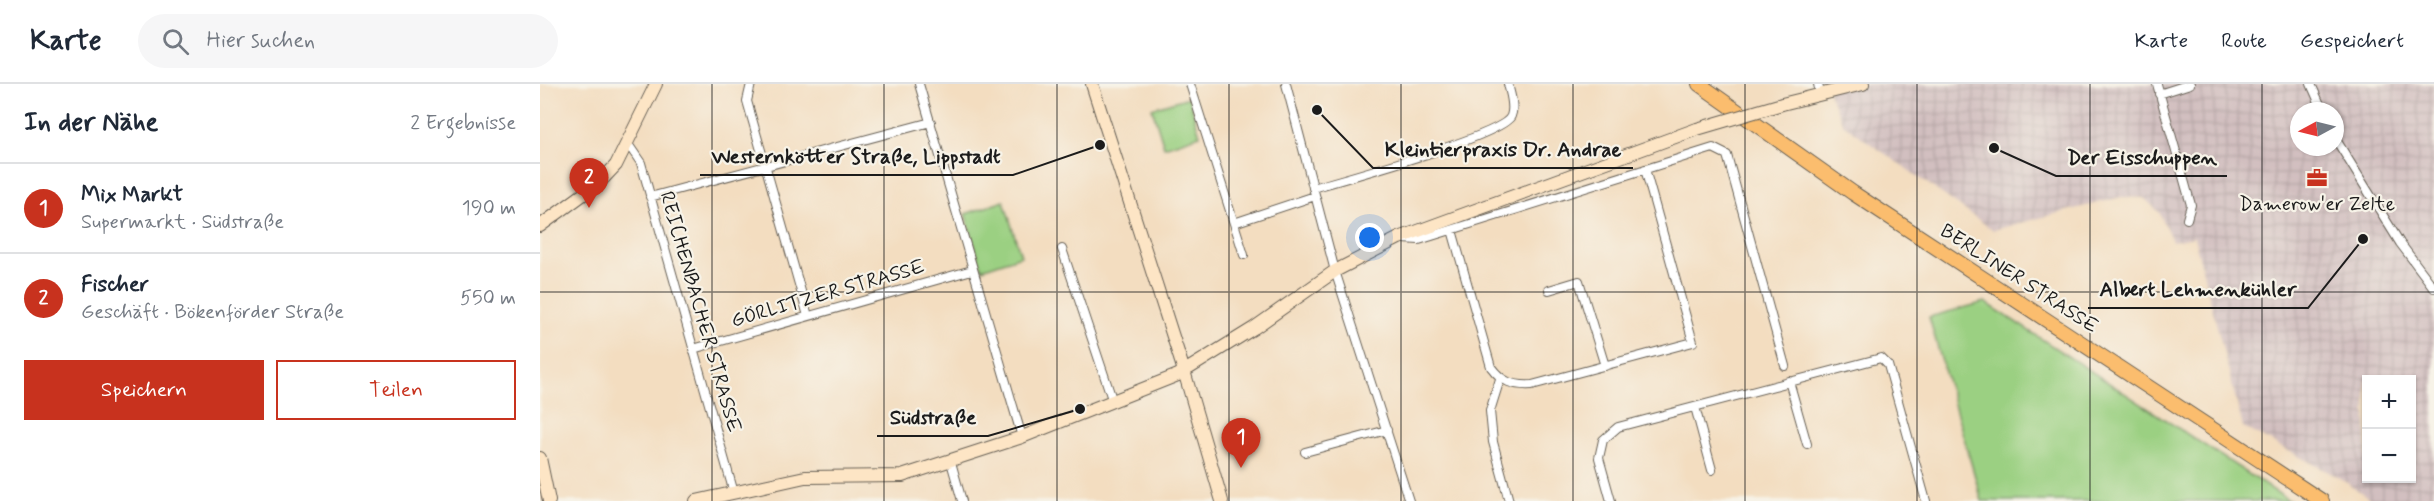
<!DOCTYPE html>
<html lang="de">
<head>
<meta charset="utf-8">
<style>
	:root { --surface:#fff; --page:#f6f6f7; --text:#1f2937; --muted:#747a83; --line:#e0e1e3; --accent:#c8321e }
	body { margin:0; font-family:Mynerve,sans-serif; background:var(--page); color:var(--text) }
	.controls { position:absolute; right:18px; bottom:18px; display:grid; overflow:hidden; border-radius:0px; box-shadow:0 2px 4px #0004 }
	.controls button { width:54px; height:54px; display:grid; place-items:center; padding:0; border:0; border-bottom:2px solid var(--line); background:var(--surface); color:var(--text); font:30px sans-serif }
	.compass { position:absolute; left:1750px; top:18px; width:54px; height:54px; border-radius:50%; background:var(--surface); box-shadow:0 2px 4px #0004; rotate:263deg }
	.you { position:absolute; left:830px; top:154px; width:21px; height:21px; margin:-15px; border:4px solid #fff; border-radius:50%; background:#1a73e8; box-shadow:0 0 0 9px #1a73e833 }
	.badge { display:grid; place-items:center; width:39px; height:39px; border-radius:50%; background:var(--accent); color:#fff; font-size:20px; font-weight:700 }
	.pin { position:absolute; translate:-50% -50px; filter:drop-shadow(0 2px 3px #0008) }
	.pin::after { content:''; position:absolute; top:32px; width:21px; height:18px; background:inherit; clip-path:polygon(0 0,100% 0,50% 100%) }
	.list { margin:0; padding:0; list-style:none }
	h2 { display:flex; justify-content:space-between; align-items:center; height:78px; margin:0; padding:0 24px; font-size:26px }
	h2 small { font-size:20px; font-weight:400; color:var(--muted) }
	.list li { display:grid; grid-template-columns:39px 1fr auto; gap:18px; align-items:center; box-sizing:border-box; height:90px; padding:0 24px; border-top:2px solid var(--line) }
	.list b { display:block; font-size:22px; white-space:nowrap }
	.list p { margin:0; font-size:20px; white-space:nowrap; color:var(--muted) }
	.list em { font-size:20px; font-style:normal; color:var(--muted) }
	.actions { display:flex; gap:12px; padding:18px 24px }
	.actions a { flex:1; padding:14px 0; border:2px solid var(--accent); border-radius:0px; text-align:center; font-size:21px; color:var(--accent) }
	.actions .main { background:var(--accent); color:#fff }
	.icon { flex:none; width:33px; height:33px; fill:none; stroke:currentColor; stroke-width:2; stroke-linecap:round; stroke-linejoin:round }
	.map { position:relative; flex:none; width:1894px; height:417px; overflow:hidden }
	header { display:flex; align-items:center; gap:36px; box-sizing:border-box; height:84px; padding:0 30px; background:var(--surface); border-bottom:2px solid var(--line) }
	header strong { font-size:28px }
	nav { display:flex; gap:33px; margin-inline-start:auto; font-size:21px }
	.search { width:420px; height:54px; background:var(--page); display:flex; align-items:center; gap:15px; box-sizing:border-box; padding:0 21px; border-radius:33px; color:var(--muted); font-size:22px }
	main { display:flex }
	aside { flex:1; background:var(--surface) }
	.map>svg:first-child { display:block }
	.industrial { fill:url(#industrial-grid); fill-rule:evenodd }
	.green { fill:#9bd082; stroke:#5c764f; stroke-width:1.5 }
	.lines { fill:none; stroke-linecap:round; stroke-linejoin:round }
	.street-casing { stroke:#676055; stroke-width:10 }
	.secondary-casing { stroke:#676055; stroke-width:14 }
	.primary-casing { stroke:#676055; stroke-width:16 }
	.street { stroke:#fff; stroke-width:8 }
	.secondary { stroke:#fde5c5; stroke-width:12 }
	.primary { stroke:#fbbd6e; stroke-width:14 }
	.secondary-bridge-casing { stroke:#676055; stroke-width:14; stroke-linecap:butt }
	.secondary-bridge { stroke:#fde5c5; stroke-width:12 }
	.grid { fill:none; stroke:#1c1c1c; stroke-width:1.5; stroke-opacity:0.55 }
	.labels { text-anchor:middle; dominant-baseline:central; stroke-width:4.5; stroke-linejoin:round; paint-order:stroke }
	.poi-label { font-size:20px; fill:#1c1c1c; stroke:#f7f3e8 }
	.street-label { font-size:20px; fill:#1c1c1c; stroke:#f7f3e8 }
	.leader { fill:none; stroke:#1c1c1c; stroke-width:2 }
	.callout-dot { fill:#1c1c1c; stroke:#f7f3e8; stroke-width:2 }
	.callout-label { font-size:21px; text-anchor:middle; font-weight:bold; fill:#1c1c1c; stroke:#f7f3e8; stroke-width:4.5; stroke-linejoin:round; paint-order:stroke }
</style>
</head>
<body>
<header>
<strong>Karte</strong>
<div class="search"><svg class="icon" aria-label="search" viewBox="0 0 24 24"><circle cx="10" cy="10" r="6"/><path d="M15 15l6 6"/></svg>Hier suchen</div>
<nav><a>Karte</a><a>Route</a><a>Gespeichert</a></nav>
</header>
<main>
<aside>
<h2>In der Nähe<small>2 Ergebnisse</small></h2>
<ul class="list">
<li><span class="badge">1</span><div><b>Mix Markt</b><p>Supermarkt · Südstraße</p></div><em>190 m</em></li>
<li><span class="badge">2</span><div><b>Fischer</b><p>Geschäft · Bökenförder Straße</p></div><em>550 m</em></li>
</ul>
<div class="actions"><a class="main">Speichern</a><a>Teilen</a></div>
</aside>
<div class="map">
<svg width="1894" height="417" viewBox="0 0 1894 417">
	<defs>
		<pattern id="industrial-grid" width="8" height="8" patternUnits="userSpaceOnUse" patternTransform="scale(1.5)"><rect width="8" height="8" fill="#d2bfc0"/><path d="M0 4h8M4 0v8" fill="none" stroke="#b4a4a4"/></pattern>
	</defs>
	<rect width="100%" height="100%" fill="#f7f3e8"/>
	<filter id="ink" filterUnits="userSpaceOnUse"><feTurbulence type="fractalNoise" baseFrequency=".0167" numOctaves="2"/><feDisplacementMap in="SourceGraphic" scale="12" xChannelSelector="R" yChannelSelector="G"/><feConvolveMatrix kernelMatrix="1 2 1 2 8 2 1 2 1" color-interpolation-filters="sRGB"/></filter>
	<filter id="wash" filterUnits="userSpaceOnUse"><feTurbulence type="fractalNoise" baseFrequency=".008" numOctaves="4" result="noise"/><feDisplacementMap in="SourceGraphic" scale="24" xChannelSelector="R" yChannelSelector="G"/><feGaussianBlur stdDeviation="1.35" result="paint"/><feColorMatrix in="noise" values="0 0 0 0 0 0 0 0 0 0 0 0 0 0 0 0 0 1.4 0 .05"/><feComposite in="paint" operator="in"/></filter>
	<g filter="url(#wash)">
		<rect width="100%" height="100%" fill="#f3ddc0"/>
		<path class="industrial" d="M1285 0H1894V417H1834L1798 393 1703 343 1654 153 1632 157 1619 128 1604 114 1581 113 1453 146 1303 40ZM1759 27H1795V63H1759ZM1826 296H1872V394H1826Z"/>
		<path class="green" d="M649 13 660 51 624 63 612 24Z
			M464 117 481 172 442 185 425 130Z
			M1445 218 1750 417H1442L1389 233Z"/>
	</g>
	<g filter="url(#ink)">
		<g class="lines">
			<g class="street-casing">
				<path id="street" d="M211 0 207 17 268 232
					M379 0 482 353
					M650 0 704 171
					M746 0 795 187 869 417
					M1278 0 1280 10
					M1617 0 1651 121 1647 135
					M1771 0 1783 27
					M1619 10 1650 0
					M1795 54 1860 159 1894 204
					M88 60 101 79 194 409
					M773 104C803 95 963 52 971 32 975 22 970 9 968 0
					M110 113 391 38
					M694 139 775 112
					M912 146 951 283C962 298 973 302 992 301L1153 258 1105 85
					M863 155 879 156 1173 64 1187 71 1245 282
					M522 165 573 318
					M1009 206 1039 197 1065 282
					M153 265 432 186
					M960 295 950 327 953 358 969 417
					M1249 297 1267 360
					M1155 323 1172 386
					M765 368 847 346
					M411 378 422 417
					M1071 417 1059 374 1063 356 1078 343 1341 274 1348 281 1386 417"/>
			</g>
			<g class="secondary-casing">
				<path id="secondary" d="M552 0 644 287 682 417
					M1242 20 1323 0
					M0 142 60 98 76 81 116 0
					M0 374 9 417
					M156 417 265 393 362 392 482 353 638 291 714 244 795 187 859 154 1157 45"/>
			</g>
			<g class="primary-casing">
				<path id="primary" d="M1159 0 1313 109 1782 417"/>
			</g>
			<use href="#street" class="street"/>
			<use href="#secondary" class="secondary"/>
			<use href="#primary" class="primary"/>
			<g class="secondary-bridge-casing">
				<path id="secondary-bridge" d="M1157 45 1242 20"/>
			</g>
			<use href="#secondary-bridge" class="secondary-bridge"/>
		</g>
	</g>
	<path class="grid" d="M172 0V417M344 0V417M517 0V417M689 0V417M861 0V417M1033 0V417M1205 0V417M1377 0V417M1550 0V417M1722 0V417M0 208H1894"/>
	<defs>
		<g id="office-bare" transform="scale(1.62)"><path d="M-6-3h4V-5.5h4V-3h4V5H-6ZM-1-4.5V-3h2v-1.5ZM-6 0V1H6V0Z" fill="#c8321e" stroke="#f7f3e8" stroke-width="2.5" paint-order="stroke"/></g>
	</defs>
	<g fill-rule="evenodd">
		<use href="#office-bare" x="1777" y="94"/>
	</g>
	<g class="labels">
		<g class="poi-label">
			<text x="1777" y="120">Damerow'er Zelte</text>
		</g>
		<g class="street-label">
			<text transform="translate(1479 195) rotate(33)">BERLINER STRASSE</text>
			<text transform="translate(288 210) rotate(-16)">GÖRLITZER STRASSE</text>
			<text transform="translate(160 228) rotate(74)">REICHENBACHER STRASSE</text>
		</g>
	</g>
	<path class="leader" d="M777 26L833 84H1093M560 61L473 91H160M1454 64L1516 92H1687M1823 155L1768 224H1548M540 325L448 352H337"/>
	<g class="callout-dot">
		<circle cx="777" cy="26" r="6"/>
		<circle cx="560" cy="61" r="6"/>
		<circle cx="1454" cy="64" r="6"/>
		<circle cx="1823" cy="155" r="6"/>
		<circle cx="540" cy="325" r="6"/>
	</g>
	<g class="callout-label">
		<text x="963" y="72">Kleintierpraxis Dr. Andrae</text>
		<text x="316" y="79">Westernkötter Straße, Lippstadt</text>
		<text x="1602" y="80">Der Eisschuppen</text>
		<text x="1658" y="212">Albert Lehmenkühler</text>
		<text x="393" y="340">Südstraße</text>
	</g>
</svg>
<div class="controls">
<button>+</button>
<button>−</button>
</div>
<svg class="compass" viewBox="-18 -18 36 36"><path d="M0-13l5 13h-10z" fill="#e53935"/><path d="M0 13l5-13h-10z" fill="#747a83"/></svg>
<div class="you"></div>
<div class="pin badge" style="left:701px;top:384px">1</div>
<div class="pin badge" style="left:49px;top:124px">2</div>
</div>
</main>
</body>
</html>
